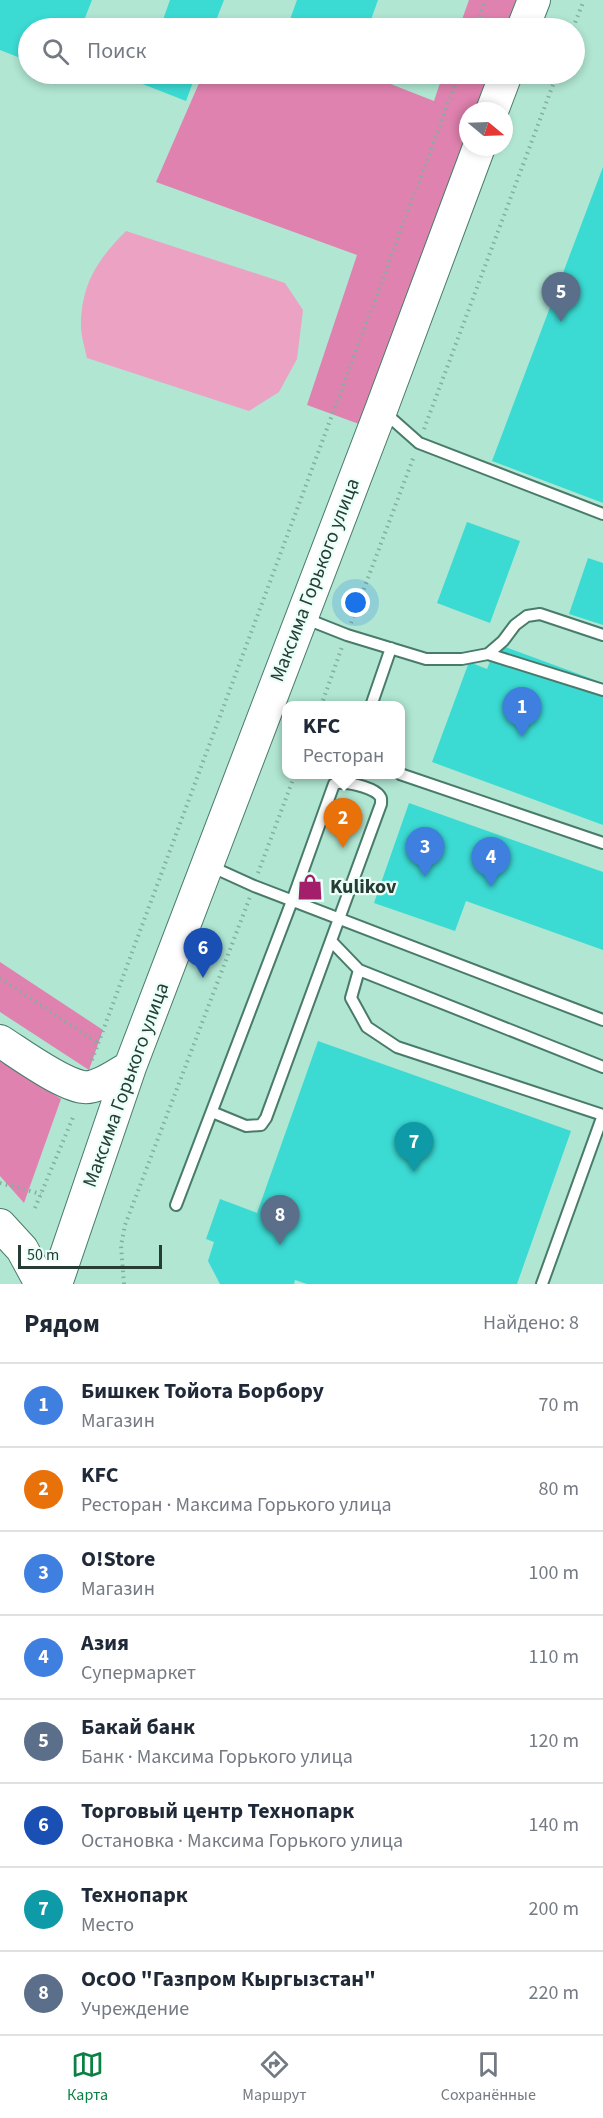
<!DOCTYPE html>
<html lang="ru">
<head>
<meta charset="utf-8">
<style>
	:root { --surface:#fff; --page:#f2f2f3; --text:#1f2937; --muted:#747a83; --line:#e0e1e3; --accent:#0b8043 }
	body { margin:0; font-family:"Source Sans 3",sans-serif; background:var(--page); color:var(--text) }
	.compass { position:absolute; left:459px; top:102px; width:54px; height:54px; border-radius:50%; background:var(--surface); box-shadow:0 3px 9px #0003; rotate:109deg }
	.scale { position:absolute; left:18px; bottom:15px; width:144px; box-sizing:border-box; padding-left:6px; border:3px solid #263c34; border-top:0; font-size:16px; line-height:21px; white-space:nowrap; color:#263c34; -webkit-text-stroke:4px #eafff7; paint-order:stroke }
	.you { position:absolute; left:356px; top:603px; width:21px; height:21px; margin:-15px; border:4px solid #fff; border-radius:50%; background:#1a73e8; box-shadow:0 0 0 9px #1a73e833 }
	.badge { display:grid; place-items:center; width:39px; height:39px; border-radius:50%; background:var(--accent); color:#fff; font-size:20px; font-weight:700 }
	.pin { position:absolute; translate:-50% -50px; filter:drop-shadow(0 2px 3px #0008) }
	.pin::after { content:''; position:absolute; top:32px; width:21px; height:18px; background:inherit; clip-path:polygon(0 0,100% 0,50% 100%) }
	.popup { position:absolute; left:282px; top:701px; width:123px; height:78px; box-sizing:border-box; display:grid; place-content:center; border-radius:12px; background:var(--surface); filter:drop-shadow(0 2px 4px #0005); font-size:20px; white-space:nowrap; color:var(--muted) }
	.popup b { font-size:22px; color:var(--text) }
	.popup::after { content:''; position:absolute; left:50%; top:100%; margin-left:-12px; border:12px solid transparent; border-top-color:var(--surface) }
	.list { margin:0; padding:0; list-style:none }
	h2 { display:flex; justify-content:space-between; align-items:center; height:78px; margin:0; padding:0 24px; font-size:26px }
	h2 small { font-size:20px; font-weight:400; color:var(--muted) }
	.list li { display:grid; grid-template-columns:39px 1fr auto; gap:18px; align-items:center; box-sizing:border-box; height:84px; padding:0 24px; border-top:2px solid var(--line) }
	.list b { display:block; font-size:22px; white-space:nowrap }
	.list p { margin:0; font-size:20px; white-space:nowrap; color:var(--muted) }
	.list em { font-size:20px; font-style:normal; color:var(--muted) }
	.icon { flex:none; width:33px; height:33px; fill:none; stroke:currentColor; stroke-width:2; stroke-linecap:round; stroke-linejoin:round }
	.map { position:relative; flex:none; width:603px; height:1284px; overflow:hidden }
	.search { position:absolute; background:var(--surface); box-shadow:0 3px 9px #0003; left:18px; right:18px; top:18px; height:66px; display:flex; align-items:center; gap:15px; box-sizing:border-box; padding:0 21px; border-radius:33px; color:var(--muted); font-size:22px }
	.sheet { height:750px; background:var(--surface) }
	nav { display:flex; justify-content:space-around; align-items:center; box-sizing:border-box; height:84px; border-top:2px solid var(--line); background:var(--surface); font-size:16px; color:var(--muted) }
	nav a { display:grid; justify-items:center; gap:3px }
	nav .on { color:var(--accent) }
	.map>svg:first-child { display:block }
	.green { fill:#eca2c3 }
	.forest { fill:#e082af }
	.building { fill:#3bdbd4 }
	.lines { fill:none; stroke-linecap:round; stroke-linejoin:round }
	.lane-casing { stroke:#497b6a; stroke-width:14 }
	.primary-casing { stroke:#497b6a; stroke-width:34 }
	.path { stroke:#83af9f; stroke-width:4; stroke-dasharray:1.5 4.5; stroke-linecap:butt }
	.lane { stroke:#fff; stroke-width:10 }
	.primary { stroke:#fff; stroke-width:32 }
	.labels { text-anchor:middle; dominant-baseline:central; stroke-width:4.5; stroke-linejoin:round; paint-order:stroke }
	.street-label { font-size:20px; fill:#263c34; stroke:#eafff7 }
	.poi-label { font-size:20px; font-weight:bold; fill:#263c34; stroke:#eafff7; text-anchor:start }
</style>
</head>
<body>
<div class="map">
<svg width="603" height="1284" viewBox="0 0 603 1284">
	<rect width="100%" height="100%" fill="#b0e6d2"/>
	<path class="green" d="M126 231 285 283 303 310 297 359 279 392 249 411 87 358C85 348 81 336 81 326 81 284 98 259 126 231Z"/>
	<path class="forest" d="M469 0H516L506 28H459Z
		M203 74H365L434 101 443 74H489L475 111H468V130L359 424 307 405 357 255 156 182Z
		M0 962 103 1030 89 1070 0 1012Z
		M0 1059 61 1099 24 1203 0 1176Z"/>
	<path class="building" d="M0 0H92L81 28H28V61L0 50Z
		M170 0H224L213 28H160Z
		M297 0H378L368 28H296L288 25Z
		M143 74H196L186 101 140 83Z
		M603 167V503L492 461Z
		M467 522 520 541 490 623 437 603Z
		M588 558 603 563V625L569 614Z
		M497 644 603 683V825L432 762 469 662 487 669Z
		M409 803 603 872V950L466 901 455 931 374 903Z
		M318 1041 571 1131 517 1284H307L295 1280 294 1284H220L208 1261 214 1242 206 1239 220 1199 257 1213Z"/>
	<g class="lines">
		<g class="lane-casing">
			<path id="lane" d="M384 412 419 443 603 514
				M304 618 347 635 426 659H462L488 654 503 641 515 625 527 616 540 614 603 635
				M488 654 603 690
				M371 706 391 648
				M400 774 603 843
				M210 866 254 886 603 1020
				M332 942 359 970 351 998 367 1027 397 1047 603 1115
				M359 970 603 1067
				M176 1205 292 901 334 784C344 780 370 787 378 794 382 798 381 799 381 804L266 1118 261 1125 246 1126 212 1112
				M542 1284 603 1115"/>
		</g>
		<g class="primary-casing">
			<path id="primary" d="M523 28 534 0
				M492 111 506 74
				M0 1041C19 1053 61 1084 83 1087 98 1089 117 1074 130 1067
				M0 1225 22 1249 41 1284
				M56 1284 130 1067 381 410 479 147"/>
		</g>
		<path class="path" d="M475 28 486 0
			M573 28 584 0
			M424 429 557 74
			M351 623 414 456
			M321 706 342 647
			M258 873 295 774
			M0 978 98 1043
			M92 1060 459 74
			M0 1183 41 1194
			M35 1208 74 1115
			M124 1284 121 1246 125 1225 250 897"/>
		<use href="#lane" class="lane"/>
		<use href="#primary" class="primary"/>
	</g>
	<defs>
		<g id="shop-bare" transform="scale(2.07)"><path d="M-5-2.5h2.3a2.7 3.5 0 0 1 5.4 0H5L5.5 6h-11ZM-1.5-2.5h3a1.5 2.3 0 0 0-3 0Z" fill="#a31f6c" stroke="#eafff7" stroke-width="2.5" paint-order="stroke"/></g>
	</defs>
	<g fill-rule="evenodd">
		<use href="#shop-bare" x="310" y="887"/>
	</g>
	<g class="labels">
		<g class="street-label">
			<text transform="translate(315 580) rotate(-69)">Максима Горького улица</text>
			<text transform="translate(126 1085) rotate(-70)">Максима Горького улица</text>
		</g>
		<g class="poi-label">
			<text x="330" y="887">Kulikov</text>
		</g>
	</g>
</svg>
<svg class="compass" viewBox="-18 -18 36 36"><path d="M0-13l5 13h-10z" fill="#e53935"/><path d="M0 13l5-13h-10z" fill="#747a83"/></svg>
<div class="scale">50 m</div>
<div class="you"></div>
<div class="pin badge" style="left:522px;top:737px;background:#3f7fe0">1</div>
<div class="pin badge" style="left:343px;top:848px;background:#e8710a">2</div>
<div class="popup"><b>KFC</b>Ресторан</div>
<div class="pin badge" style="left:425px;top:877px;background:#3f7fe0">3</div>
<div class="pin badge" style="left:491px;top:887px;background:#3f7fe0">4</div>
<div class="pin badge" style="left:561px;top:322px;background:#5c6f8a">5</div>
<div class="pin badge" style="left:203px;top:978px;background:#1a4fb4">6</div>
<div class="pin badge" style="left:414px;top:1172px;background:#0f9aa8">7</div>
<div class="pin badge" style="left:280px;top:1245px;background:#5c6f8a">8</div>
<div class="search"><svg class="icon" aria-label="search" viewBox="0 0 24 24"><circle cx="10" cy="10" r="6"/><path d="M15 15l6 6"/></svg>Поиск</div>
</div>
<section class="sheet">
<h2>Рядом<small>Найдено: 8</small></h2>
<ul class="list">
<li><span class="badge" style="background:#3f7fe0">1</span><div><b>Бишкек Тойота Борбору</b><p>Магазин</p></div><em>70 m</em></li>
<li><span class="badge" style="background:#e8710a">2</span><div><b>KFC</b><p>Ресторан · Максима Горького улица</p></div><em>80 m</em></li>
<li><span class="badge" style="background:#3f7fe0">3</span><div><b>O!Store</b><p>Магазин</p></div><em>100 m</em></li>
<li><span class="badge" style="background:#3f7fe0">4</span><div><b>Азия</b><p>Супермаркет</p></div><em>110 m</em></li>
<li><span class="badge" style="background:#5c6f8a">5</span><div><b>Бакай банк</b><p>Банк · Максима Горького улица</p></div><em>120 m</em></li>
<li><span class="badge" style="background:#1a4fb4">6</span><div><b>Торговый центр Технопарк</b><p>Остановка · Максима Горького улица</p></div><em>140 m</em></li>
<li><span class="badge" style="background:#0f9aa8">7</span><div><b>Технопарк</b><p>Место</p></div><em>200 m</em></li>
<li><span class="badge" style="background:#5c6f8a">8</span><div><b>ОсОО &quot;Газпром Кыргызстан&quot;</b><p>Учреждение</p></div><em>220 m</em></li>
</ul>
</section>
<nav>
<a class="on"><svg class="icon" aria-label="map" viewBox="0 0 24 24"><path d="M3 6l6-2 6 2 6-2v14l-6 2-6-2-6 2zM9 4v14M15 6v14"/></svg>Карта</a>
<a><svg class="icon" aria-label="directions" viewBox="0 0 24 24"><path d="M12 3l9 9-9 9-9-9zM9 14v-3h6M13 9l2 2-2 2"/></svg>Маршрут</a>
<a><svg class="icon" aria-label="saved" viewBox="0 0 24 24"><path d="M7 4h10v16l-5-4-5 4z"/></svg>Сохранённые</a>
</nav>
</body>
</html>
